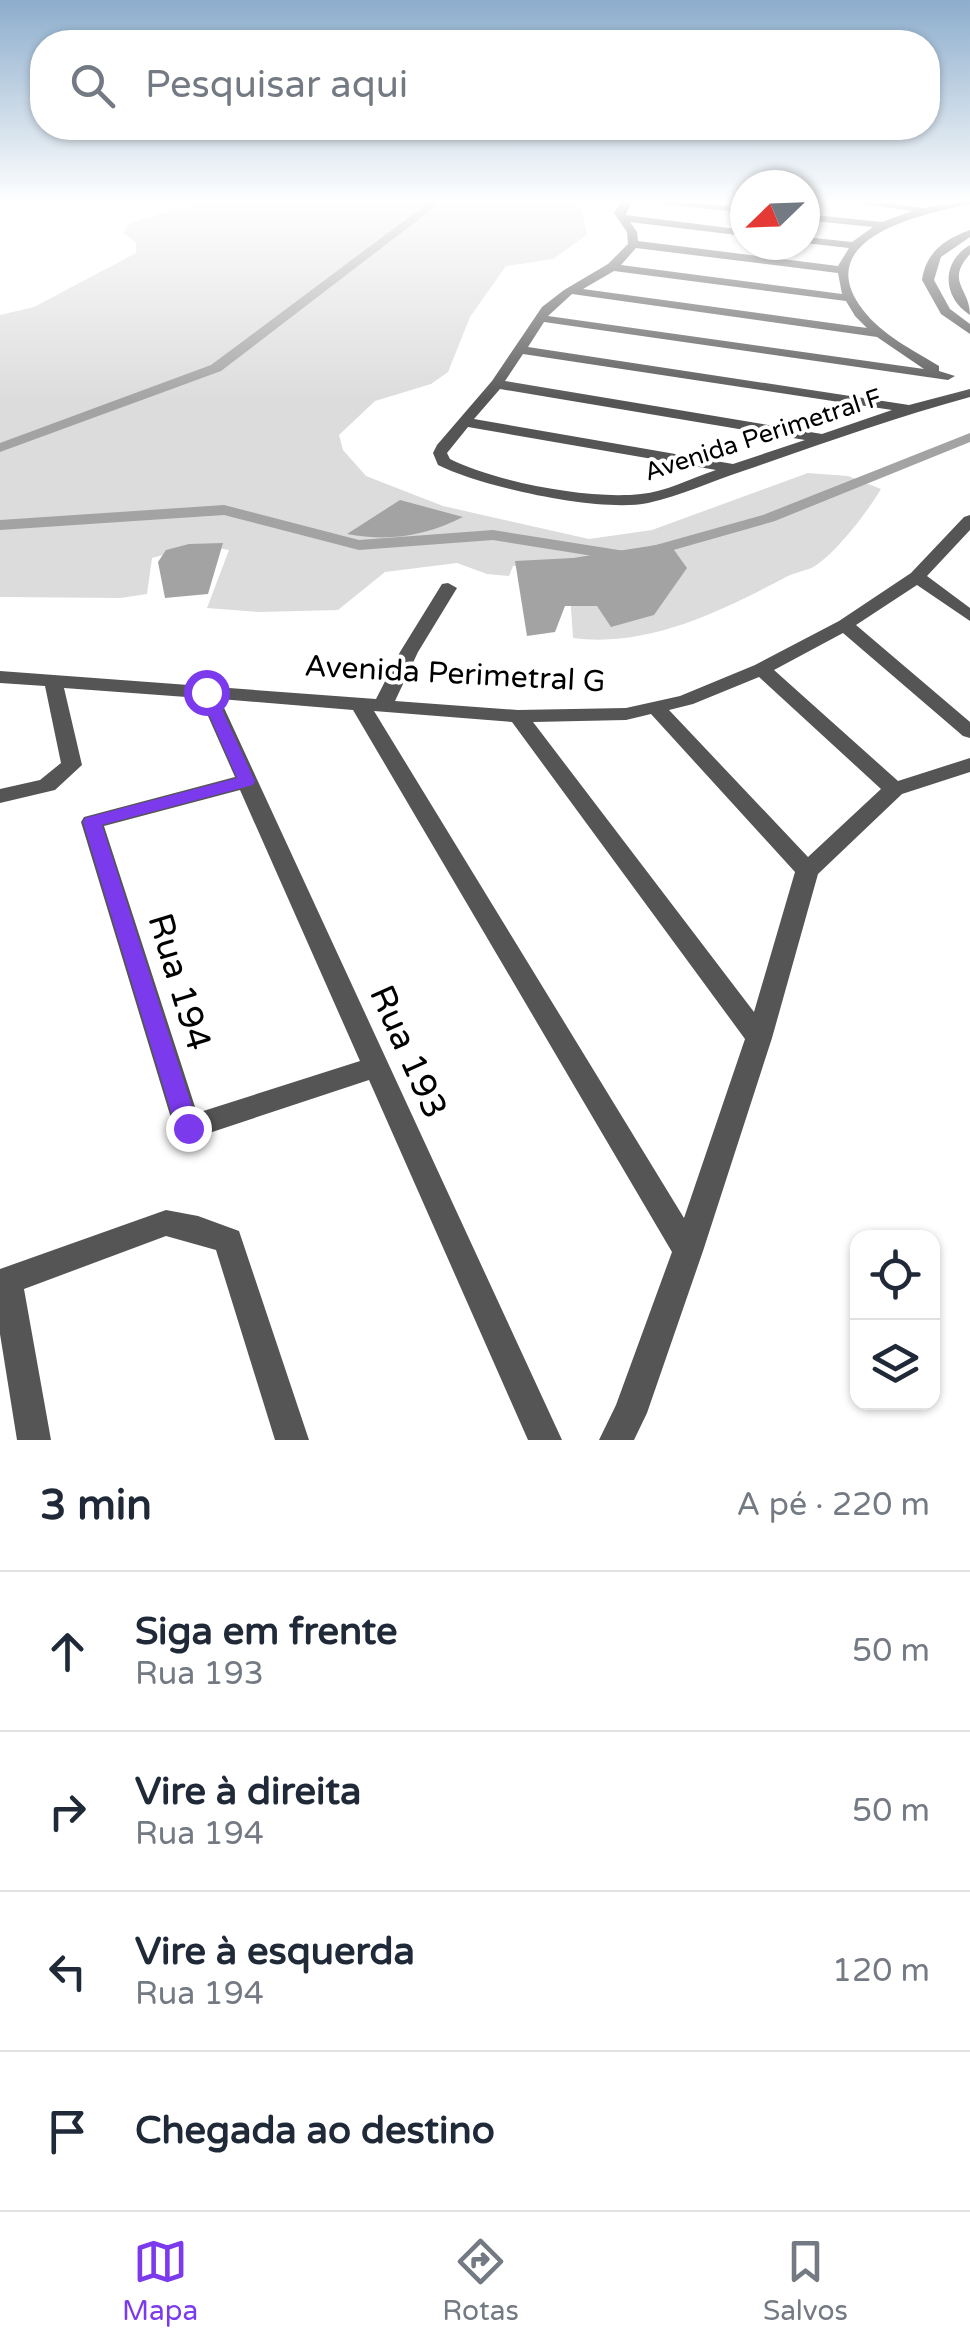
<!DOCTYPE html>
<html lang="pt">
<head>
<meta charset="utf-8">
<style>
	:root { --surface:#fff; --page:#f6f6f7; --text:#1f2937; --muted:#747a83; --line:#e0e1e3; --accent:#7c3aed }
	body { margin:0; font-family:"Varela Round",sans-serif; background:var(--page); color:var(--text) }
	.controls { position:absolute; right:30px; bottom:30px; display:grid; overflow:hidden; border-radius:20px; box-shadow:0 2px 8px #0004 }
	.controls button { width:90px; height:90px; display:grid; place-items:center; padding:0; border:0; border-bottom:2px solid var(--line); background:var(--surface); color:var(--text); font:50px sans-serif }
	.compass { position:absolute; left:730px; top:170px; width:90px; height:90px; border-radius:50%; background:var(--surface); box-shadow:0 2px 8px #0004; rotate:247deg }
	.stop { position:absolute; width:30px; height:30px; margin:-22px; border:8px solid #7c3aed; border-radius:50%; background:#fff }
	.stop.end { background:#7c3aed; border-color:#fff; box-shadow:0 2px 10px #0008 }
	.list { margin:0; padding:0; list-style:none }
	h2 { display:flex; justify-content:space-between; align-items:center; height:130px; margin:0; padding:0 40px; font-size:42px }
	h2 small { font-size:32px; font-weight:400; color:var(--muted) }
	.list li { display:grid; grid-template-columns:65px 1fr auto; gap:30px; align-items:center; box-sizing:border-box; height:160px; padding:0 40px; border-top:2px solid var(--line) }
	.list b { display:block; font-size:38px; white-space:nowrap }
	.list p { margin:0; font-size:32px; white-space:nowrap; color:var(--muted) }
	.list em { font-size:32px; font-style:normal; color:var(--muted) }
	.icon { flex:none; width:55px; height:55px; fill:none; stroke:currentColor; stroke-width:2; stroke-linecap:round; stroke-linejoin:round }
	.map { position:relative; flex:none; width:970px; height:1440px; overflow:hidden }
	.search { position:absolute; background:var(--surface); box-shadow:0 2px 8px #0004; left:30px; right:30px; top:30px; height:110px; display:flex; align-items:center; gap:25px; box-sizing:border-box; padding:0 35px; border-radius:40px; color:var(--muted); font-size:38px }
	.sheet { height:770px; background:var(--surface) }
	nav { display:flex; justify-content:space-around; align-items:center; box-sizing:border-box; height:140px; border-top:2px solid var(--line); background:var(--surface); font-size:28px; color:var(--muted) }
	nav a { display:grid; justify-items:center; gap:5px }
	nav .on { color:var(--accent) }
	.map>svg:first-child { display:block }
	.green { fill:#dcdcdc }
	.water { fill:#a3a3a3 }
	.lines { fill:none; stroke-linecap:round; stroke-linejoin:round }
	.canal { fill:#a3a3a3; fill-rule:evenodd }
	.minor { fill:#555; fill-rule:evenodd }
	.route { fill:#7c3aed }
	.labels { text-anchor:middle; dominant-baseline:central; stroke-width:8; stroke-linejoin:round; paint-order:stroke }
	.far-street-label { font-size:25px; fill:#000; stroke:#fff }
	.street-label { font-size:30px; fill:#000; stroke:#fff }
	.near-street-label { font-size:35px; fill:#000; stroke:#fff }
</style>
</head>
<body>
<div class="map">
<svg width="970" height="1440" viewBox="0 0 970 1440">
	<rect width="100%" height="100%" fill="#fff"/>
	<path class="green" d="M206 200H579L587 235 553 259 506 266 470 317 448 372 431 384 375 401 339 435 343 450 366 476 443 506 589 539 652 530 808 473 848 476 881 489C868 511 837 552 815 566 807 571 795 572 786 577 722 611 648 648 573 638L569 578 545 563 513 566 509 576 487 574 457 563 385 572 338 610 259 612 207 608 229 550 200 545 152 558 147 594 121 598 0 597V315L34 307 136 253V242L123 233 130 223Z"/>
	<path class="water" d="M400 500 463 517C425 536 389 542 347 534Z
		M223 543 208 594 165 598 158 562 166 550 189 544Z
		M669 543 687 568 654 615 611 627 597 606H565L555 632 527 636 515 561 573 558Z"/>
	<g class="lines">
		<path class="canal" d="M432 200H444L221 371 0 452V443L211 365Z
			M970 433V442L775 521 631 562 493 540 359 550 224 515 0 530V520L224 505 359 540 493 530 631 552 763 515Z"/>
		<path class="minor" d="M622 200H632L626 215 745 230V236L630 222 637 232 638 241 838 266 849 248 805 243V237L852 242 873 227 805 220V214L882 222 912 211 834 200H867L923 208 970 200V204C922 214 808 238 863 310 882 335 913 350 939 366V371L955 376 948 380 544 322 528 347 909 405 970 389V397C893 418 818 445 743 471 712 481 680 496 648 503 600 513 482 487 438 465L433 453 437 445 492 381 542 307 564 290 608 264 628 244 627 232 614 213ZM636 248 838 273 842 294 621 265ZM614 271 846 301 855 316 867 328 583 289ZM572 294 877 337 924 369 548 316ZM523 354 892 410 822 434 505 381ZM500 389 805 440 733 464 474 419ZM468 427 716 470C692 478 665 492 641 494 589 500 496 482 450 459L447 453Z
			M653 200 745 207V213L658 203Z
			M970 230V237L941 257 934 280 950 309 970 324V334L941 314 922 280C926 252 945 239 970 230Z
			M970 245V254C945 282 970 288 970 315 942 297 941 262 970 245Z
			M970 515V530L927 576 970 608V621L917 585 856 625 970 722V738L963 736 843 633 774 670 898 781 970 758V772L902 794 818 874 772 1038 703 1251 647 1413 634 1440H599L616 1405 672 1252 353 710 220 699 562 1440H528L369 1080 188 1140 178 1136 174 1128 81 822 84 817 235 777 200 698 64 688 82 765 55 790 0 803V789L40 780 61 763 45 686 0 683V671L376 699 400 652 442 584 448 583 457 588 418 652 395 701 518 710 626 708 680 696 755 665 839 621 911 573 964 517ZM759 677 881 789 808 857 669 710 693 704ZM374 711 512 722 745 1039 684 1218ZM651 714 795 872 754 1012 533 722 626 720ZM240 790 360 1061 197 1113 104 826Z
			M166 1210 198 1216 239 1231 309 1440H275L216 1250 166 1236 24 1289 51 1440H17L0 1334V1269Z"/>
	</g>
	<linearGradient id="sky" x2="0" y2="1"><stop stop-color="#8cadcc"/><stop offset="0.5" stop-color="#fff"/><stop offset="1" stop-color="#fff" stop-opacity="0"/></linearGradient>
	<rect width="970" height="402" fill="url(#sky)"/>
	<path class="route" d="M201 689 214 692 255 781 253 785 102 825 199 1128 196 1134H180L176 1128 83 822 85 818 237 778 199 692Z"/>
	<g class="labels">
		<g class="far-street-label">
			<text transform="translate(763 435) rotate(-18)">Avenida Perimetral F</text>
		</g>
		<g class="street-label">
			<text transform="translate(455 674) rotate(3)">Avenida Perimetral G</text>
		</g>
		<g class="near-street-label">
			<text transform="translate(179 982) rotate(73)">Rua 194</text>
			<text transform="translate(408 1052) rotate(66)">Rua 193</text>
		</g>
	</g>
</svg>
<div class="controls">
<button><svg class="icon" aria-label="locate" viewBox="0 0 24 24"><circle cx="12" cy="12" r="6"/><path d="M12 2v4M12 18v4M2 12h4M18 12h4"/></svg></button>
<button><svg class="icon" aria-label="layers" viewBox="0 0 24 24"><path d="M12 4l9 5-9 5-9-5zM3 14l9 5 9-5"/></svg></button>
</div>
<svg class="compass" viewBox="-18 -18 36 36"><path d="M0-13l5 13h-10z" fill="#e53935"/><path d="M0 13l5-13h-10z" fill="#747a83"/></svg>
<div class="stop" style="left:206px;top:692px"></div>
<div class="stop end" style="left:188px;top:1128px"></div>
<div class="search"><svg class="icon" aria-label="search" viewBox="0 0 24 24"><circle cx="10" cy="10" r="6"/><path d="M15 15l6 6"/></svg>Pesquisar aqui</div>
</div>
<section class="sheet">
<h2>3 min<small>A pé · 220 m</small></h2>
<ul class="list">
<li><svg class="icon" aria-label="ahead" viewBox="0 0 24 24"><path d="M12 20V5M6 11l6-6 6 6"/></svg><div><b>Siga em frente</b><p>Rua 193</p></div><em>50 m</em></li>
<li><svg class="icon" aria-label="right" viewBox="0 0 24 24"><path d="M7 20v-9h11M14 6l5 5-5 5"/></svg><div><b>Vire à direita</b><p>Rua 194</p></div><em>50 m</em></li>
<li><svg class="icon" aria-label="left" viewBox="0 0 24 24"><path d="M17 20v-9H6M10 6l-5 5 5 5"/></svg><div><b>Vire à esquerda</b><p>Rua 194</p></div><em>120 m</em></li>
<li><svg class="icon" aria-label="arrive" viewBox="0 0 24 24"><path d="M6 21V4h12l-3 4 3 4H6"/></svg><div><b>Chegada ao destino</b></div></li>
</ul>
</section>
<nav>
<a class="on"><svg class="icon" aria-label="map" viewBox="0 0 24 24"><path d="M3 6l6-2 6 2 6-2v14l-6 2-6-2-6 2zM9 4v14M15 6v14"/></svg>Mapa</a>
<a><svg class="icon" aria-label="directions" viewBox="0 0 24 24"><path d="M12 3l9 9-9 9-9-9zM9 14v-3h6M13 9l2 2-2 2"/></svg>Rotas</a>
<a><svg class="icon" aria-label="saved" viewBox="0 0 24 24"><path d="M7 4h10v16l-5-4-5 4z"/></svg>Salvos</a>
</nav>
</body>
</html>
